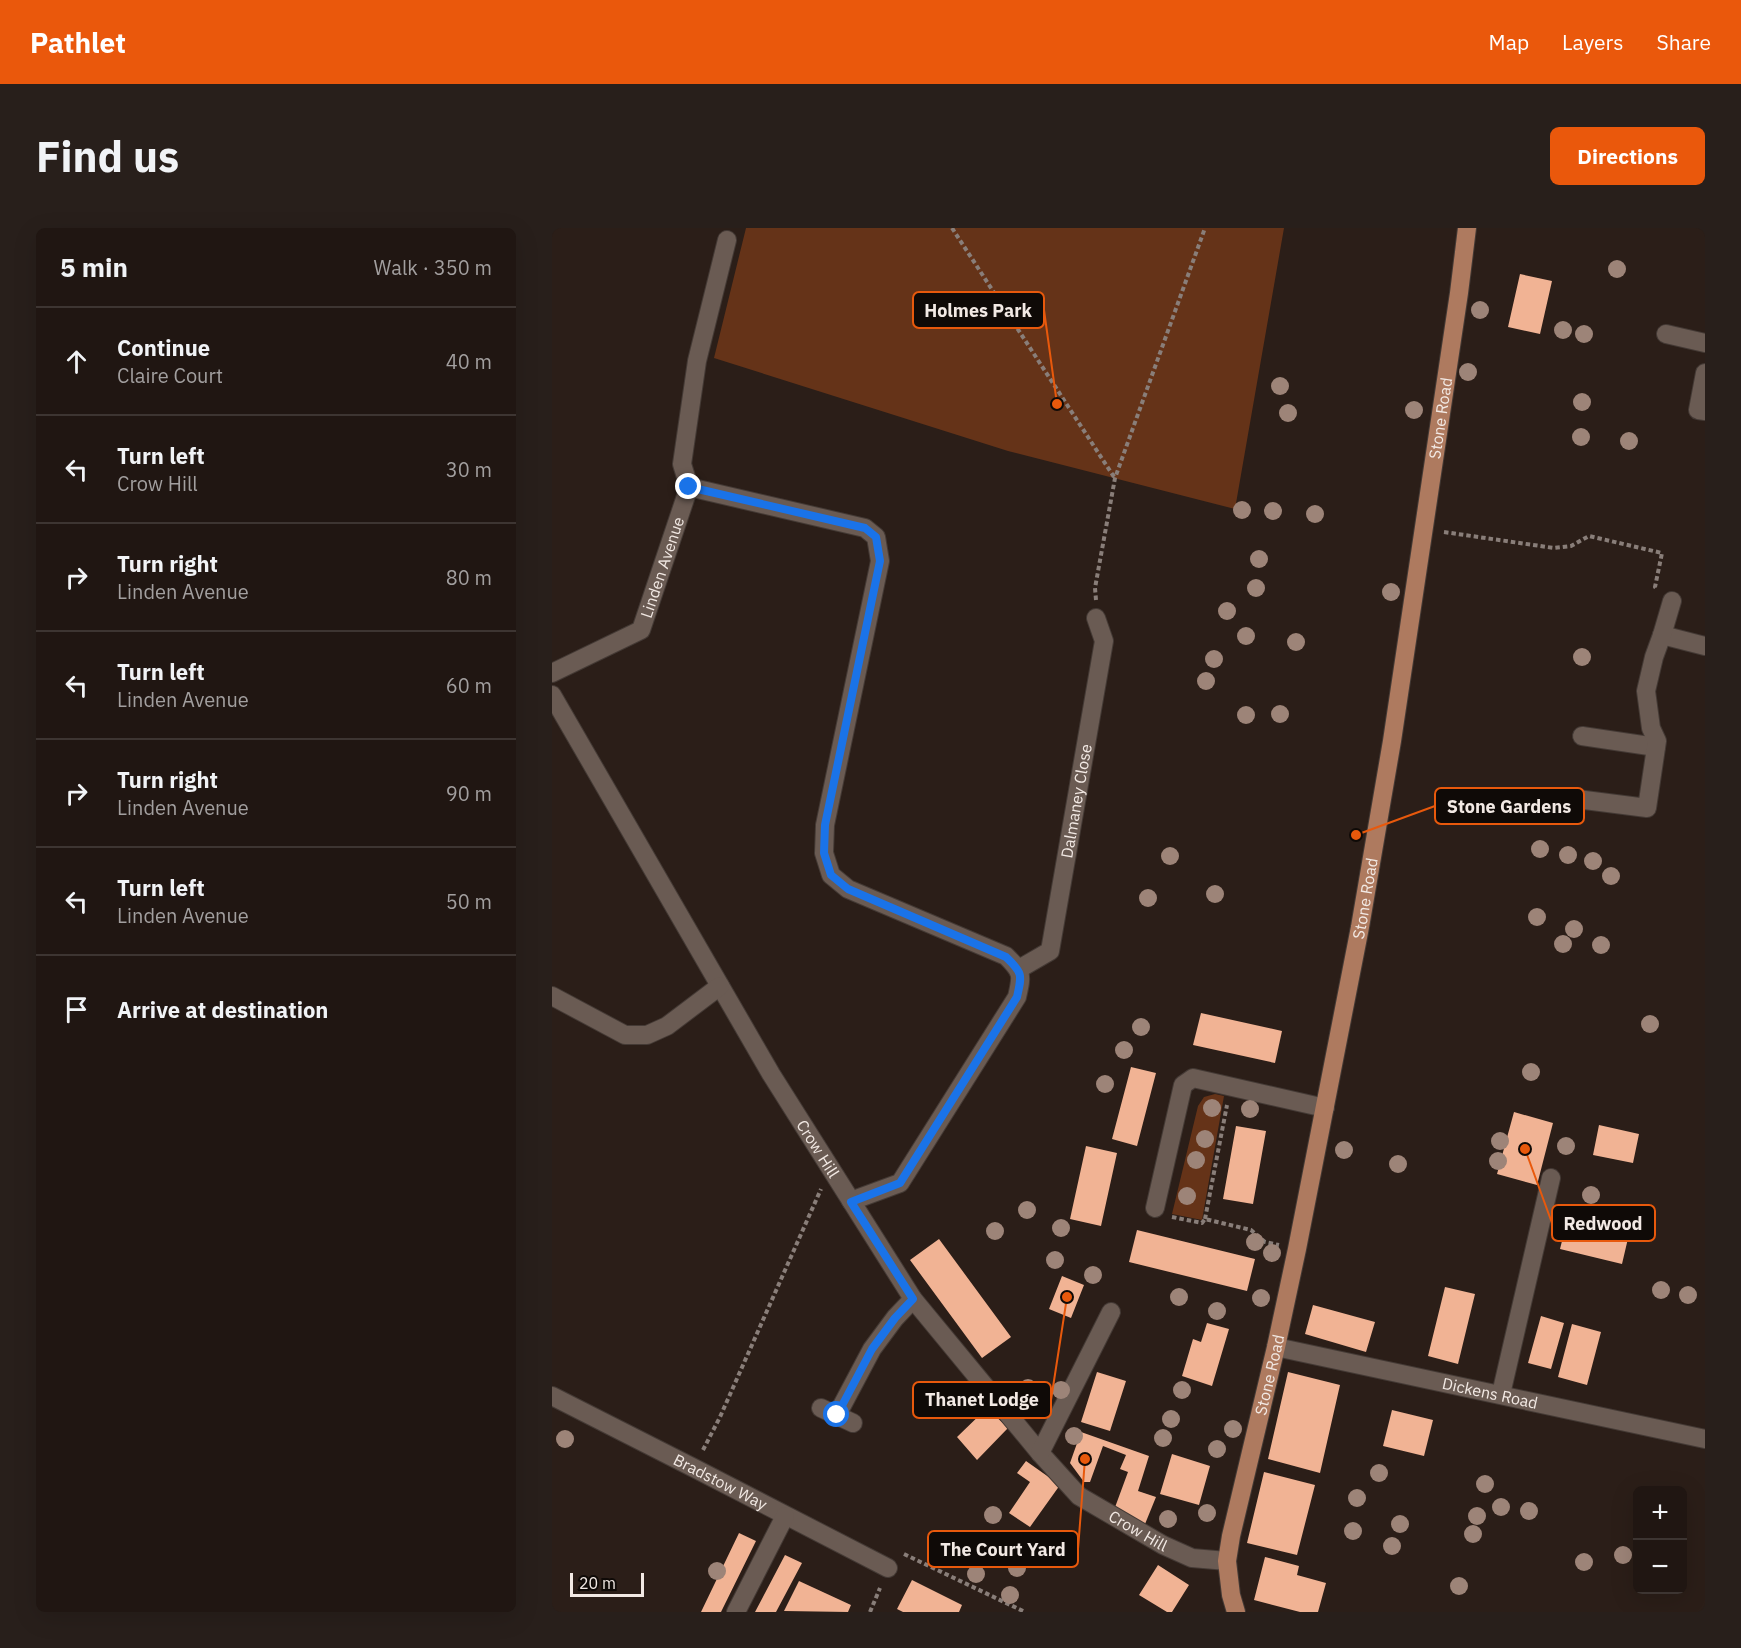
<!DOCTYPE html>
<html lang="en">
<head>
<meta charset="utf-8">
<style>
	:root { --surface:#201612; --page:#281f1b; --text:#f1f3f6; --muted:#a29f9f; --line:#3d3532; --accent:#ea580c }
	body { margin:0; font-family:"IBM Plex Sans",sans-serif; background:var(--page); color:var(--text) }
	.controls { position:absolute; right:18px; bottom:18px; display:grid; overflow:hidden; border-radius:9px; box-shadow:0 6px 24px #0002 }
	.controls button { width:54px; height:54px; display:grid; place-items:center; padding:0; border:0; border-bottom:2px solid var(--line); background:var(--surface); color:var(--text); font:30px sans-serif }
	.scale { position:absolute; left:18px; bottom:15px; width:74px; box-sizing:border-box; padding-left:6px; border:3px solid #f2e9e4; border-top:0; font-size:16px; line-height:21px; white-space:nowrap; color:#f2e9e4; -webkit-text-stroke:4px #0f0a07; paint-order:stroke }
	.stop { position:absolute; width:18px; height:18px; margin:-14px; border:4px solid #1a73e8; border-radius:50%; background:#fff }
	.stop.end { background:#1a73e8; border-color:#fff; box-shadow:0 2px 6px #0008 }
	.list { margin:0; padding:0; list-style:none }
	h2 { display:flex; justify-content:space-between; align-items:center; height:78px; margin:0; padding:0 24px; font-size:26px }
	h2 small { font-size:20px; font-weight:400; color:var(--muted) }
	.list li { display:grid; grid-template-columns:39px 1fr auto; gap:18px; align-items:center; box-sizing:border-box; height:108px; padding:0 24px; border-top:2px solid var(--line) }
	.list b { display:block; font-size:22px; white-space:nowrap }
	.list p { margin:0; font-size:20px; white-space:nowrap; color:var(--muted) }
	.list em { font-size:20px; font-style:normal; color:var(--muted) }
	.icon { flex:none; width:33px; height:33px; fill:none; stroke:currentColor; stroke-width:2; stroke-linecap:round; stroke-linejoin:round }
	.map { position:relative; flex:none; width:1153px; height:1384px; overflow:hidden; border-radius:9px }
	header { display:flex; align-items:center; gap:36px; box-sizing:border-box; height:84px; padding:0 30px; background:var(--accent); color:#fff }
	header strong { font-size:28px }
	nav { display:flex; gap:33px; margin-inline-start:auto; font-size:21px }
	.intro { display:flex; align-items:center; justify-content:space-between; box-sizing:border-box; height:144px; padding:0 36px }
	h1 { margin:0; font-size:42px }
	.button { padding:15px 27px; border-radius:9px; background:var(--accent); color:#fff; font-size:21px; font-weight:700 }
	main { display:flex; gap:36px; padding:0 36px }
	aside { flex:1; background:var(--surface); border-radius:9px; box-shadow:0 6px 24px #0002 }
	.map>svg:first-child { display:block }
	.green { fill:#653318 }
	.building { fill:#f1b394 }
	.lines { fill:none; stroke-linecap:round; stroke-linejoin:round }
	.minor-casing { stroke:#443a35; stroke-width:20 }
	.major-casing { stroke:#443a35; stroke-width:20 }
	.path { stroke:#897e79; stroke-width:4; stroke-dasharray:4.5 3; stroke-linecap:butt }
	.minor { stroke:#6a5b53; stroke-width:18 }
	.major { stroke:#ae7a5f; stroke-width:18 }
	.tree { fill:#9d8478 }
	.route { stroke:#1a73e8; stroke-width:8 }
	.labels { text-anchor:middle; dominant-baseline:central; stroke-width:6; stroke-linejoin:round; paint-order:stroke }
	.street-label { font-size:16px; fill:#f2e9e4; stroke:#0f0a07 }
	.leader { fill:none; stroke:#e8590c; stroke-width:2 }
	.callout-dot { fill:#e8590c; stroke:#0f0a07; stroke-width:2 }
	.callout { fill:#0f0a07; stroke:#e8590c; stroke-width:2 }
	.callout-label { font-size:18px; text-anchor:middle; font-weight:bold; fill:#f2e9e4 }
</style>
</head>
<body>
<header>
<strong>Pathlet</strong>
<nav><a>Map</a><a>Layers</a><a>Share</a></nav>
</header>
<div class="intro"><h1>Find us</h1><a class="button">Directions</a></div>
<main>
<aside>
<h2>5 min<small>Walk · 350 m</small></h2>
<ul class="list">
<li><svg class="icon" aria-label="ahead" viewBox="0 0 24 24"><path d="M12 20V5M6 11l6-6 6 6"/></svg><div><b>Continue</b><p>Claire Court</p></div><em>40 m</em></li>
<li><svg class="icon" aria-label="left" viewBox="0 0 24 24"><path d="M17 20v-9H6M10 6l-5 5 5 5"/></svg><div><b>Turn left</b><p>Crow Hill</p></div><em>30 m</em></li>
<li><svg class="icon" aria-label="right" viewBox="0 0 24 24"><path d="M7 20v-9h11M14 6l5 5-5 5"/></svg><div><b>Turn right</b><p>Linden Avenue</p></div><em>80 m</em></li>
<li><svg class="icon" aria-label="left" viewBox="0 0 24 24"><path d="M17 20v-9H6M10 6l-5 5 5 5"/></svg><div><b>Turn left</b><p>Linden Avenue</p></div><em>60 m</em></li>
<li><svg class="icon" aria-label="right" viewBox="0 0 24 24"><path d="M7 20v-9h11M14 6l5 5-5 5"/></svg><div><b>Turn right</b><p>Linden Avenue</p></div><em>90 m</em></li>
<li><svg class="icon" aria-label="left" viewBox="0 0 24 24"><path d="M17 20v-9H6M10 6l-5 5 5 5"/></svg><div><b>Turn left</b><p>Linden Avenue</p></div><em>50 m</em></li>
<li><svg class="icon" aria-label="arrive" viewBox="0 0 24 24"><path d="M6 21V4h12l-3 4 3 4H6"/></svg><div><b>Arrive at destination</b></div></li>
</ul>
</aside>
<div class="map">
<svg width="1153" height="1384" viewBox="0 0 1153 1384">
	<rect width="100%" height="100%" fill="#2b1e18"/>
	<path class="green" d="M194 0H732L683 281 456 223 162 130Z
		M663 866 672 868 650 992 620 986 646 878 652 869Z"/>
	<path class="building" d="M968 46 1000 53 988 106 956 99Z
		M649 785 730 803 723 835 641 817Z
		M579 839 604 845 585 918 560 911Z
		M962 884 1001 895 985 957 945 946Z
		M1047 897 1087 906 1081 935 1041 927Z
		M684 898 714 903 701 976 671 971Z
		M534 918 565 925 549 998 518 991Z
		M1044 980 1081 989 1070 1036 1008 1021 1016 989 1041 995Z
		M585 1002 703 1031 695 1063 577 1034Z
		M387 1011 459 1109 430 1130 358 1032Z
		M510 1048 532 1057 519 1090 497 1081Z
		M893 1059 923 1066 906 1136 876 1128Z
		M761 1077 823 1094 814 1124 753 1106Z
		M989 1088 1012 1095 999 1141 976 1135Z
		M655 1095 677 1101 660 1158 630 1148 641 1111 649 1114Z
		M1020 1096 1049 1104 1035 1157 1006 1149Z
		M545 1144 574 1153 558 1203 529 1194Z
		M736 1144 788 1157 768 1245 716 1231Z
		M435 1180 456 1200 425 1232 405 1209Z
		M840 1182 881 1192 872 1228 831 1218Z
		M529 1204 597 1228 586 1263 604 1269 591 1301 562 1282 576 1244 568 1241 574 1227 551 1218 538 1254H532L518 1235Z
		M620 1226 658 1238 647 1277 608 1266Z
		M474 1233 508 1257 478 1299 457 1285 478 1254 465 1245Z
		M712 1244 763 1257 745 1327 695 1315Z
		M187 1305 204 1313 169 1384H149Z
		M233 1327 250 1335 224 1384H203Z
		M713 1329 747 1338 745 1347 774 1355 766 1384H748L702 1372Z
		M606 1337 637 1357 620 1384H615L587 1367Z
		M360 1352 410 1377 407 1384H351L345 1381Z
		M247 1353 299 1377 296 1384 232 1383Z"/>
	<g class="lines">
		<g class="minor-casing">
			<g id="minor">
				<path d="M1114 106 1153 115"/>
				<path d="M1153 145 1146 182 1153 183"/>
				<path d="M137 259 130 236 145 133 175 12"/>
				<path d="M1110 407 1153 418"/>
				<path id="s1" d="M0 445 89 402 137 259 313 300 324 309 328 333 273 597 272 625 279 647 296 661 454 728C471 745 470 747 465 769L348 955 299 973"/>
				<path id="s2" d="M0 467 219 846 361 1071 488 1225 527 1268 611 1317 640 1330 675 1333"/>
				<path d="M1030 508 1104 519"/>
				<path d="M1017 570 1095 580 1105 513 1099 500 1094 463 1102 429 1110 407 1120 373"/>
				<path id="s3" d="M467 741 498 723 552 413 544 390"/>
				<path d="M0 768 73 807H95L115 798 168 758"/>
				<path d="M603 980 631 857 641 850 773 880"/>
				<path id="s4" d="M724 1119 1153 1211"/>
				<path d="M949 1166 999 950"/>
				<path id="s5" d="M0 1168 142 1240 336 1340"/>
				<path d="M269 1180 301 1195"/>
				<path d="M285 1187 320 1121 343 1090 361 1071"/>
				<path d="M488 1225 559 1084"/>
				<path d="M184 1384 233 1288"/>
			</g>
		</g>
		<g class="major-casing">
			<g id="major">
				<path id="s6" d="M684 1384 679 1367 675 1333 679 1308 724 1119 745 1021 808 699 840 513 907 65 915 0"/>
			</g>
		</g>
		<path class="path" d="M400 0 562 249
			M892 304 1002 320 1019 318 1037 308 1110 325 1103 359 1105 361
			M544 372 543 360 563 250 653 0
			M620 989 650 995 653 991 699 1002 713 1014 727 1017
			M653 991 675 877
			M151 1222 168 1189 269 961
			M352 1326 473 1384
			M318 1384 328 1360"/>
		<use href="#minor" class="minor"/>
		<use href="#major" class="major"/>
	</g>
	<g class="tree">
		<circle cx="1065" cy="41" r="9"/>
		<circle cx="928" cy="82" r="9"/>
		<circle cx="1011" cy="102" r="9"/>
		<circle cx="1032" cy="106" r="9"/>
		<circle cx="916" cy="144" r="9"/>
		<circle cx="728" cy="158" r="9"/>
		<circle cx="1030" cy="174" r="9"/>
		<circle cx="862" cy="182" r="9"/>
		<circle cx="736" cy="185" r="9"/>
		<circle cx="1029" cy="209" r="9"/>
		<circle cx="1077" cy="213" r="9"/>
		<circle cx="690" cy="282" r="9"/>
		<circle cx="721" cy="283" r="9"/>
		<circle cx="763" cy="286" r="9"/>
		<circle cx="707" cy="331" r="9"/>
		<circle cx="704" cy="360" r="9"/>
		<circle cx="839" cy="364" r="9"/>
		<circle cx="675" cy="383" r="9"/>
		<circle cx="694" cy="408" r="9"/>
		<circle cx="744" cy="414" r="9"/>
		<circle cx="1030" cy="429" r="9"/>
		<circle cx="662" cy="431" r="9"/>
		<circle cx="654" cy="453" r="9"/>
		<circle cx="728" cy="486" r="9"/>
		<circle cx="694" cy="487" r="9"/>
		<circle cx="988" cy="621" r="9"/>
		<circle cx="1016" cy="627" r="9"/>
		<circle cx="618" cy="628" r="9"/>
		<circle cx="1041" cy="633" r="9"/>
		<circle cx="1059" cy="648" r="9"/>
		<circle cx="663" cy="666" r="9"/>
		<circle cx="596" cy="670" r="9"/>
		<circle cx="985" cy="689" r="9"/>
		<circle cx="1022" cy="701" r="9"/>
		<circle cx="1011" cy="716" r="9"/>
		<circle cx="1049" cy="717" r="9"/>
		<circle cx="1098" cy="796" r="9"/>
		<circle cx="589" cy="799" r="9"/>
		<circle cx="572" cy="822" r="9"/>
		<circle cx="979" cy="844" r="9"/>
		<circle cx="553" cy="856" r="9"/>
		<circle cx="660" cy="880" r="9"/>
		<circle cx="698" cy="881" r="9"/>
		<circle cx="653" cy="911" r="9"/>
		<circle cx="948" cy="913" r="9"/>
		<circle cx="1014" cy="918" r="9"/>
		<circle cx="792" cy="922" r="9"/>
		<circle cx="644" cy="932" r="9"/>
		<circle cx="946" cy="933" r="9"/>
		<circle cx="846" cy="936" r="9"/>
		<circle cx="1039" cy="967" r="9"/>
		<circle cx="635" cy="968" r="9"/>
		<circle cx="475" cy="982" r="9"/>
		<circle cx="509" cy="1000" r="9"/>
		<circle cx="443" cy="1003" r="9"/>
		<circle cx="703" cy="1014" r="9"/>
		<circle cx="720" cy="1025" r="9"/>
		<circle cx="503" cy="1032" r="9"/>
		<circle cx="541" cy="1047" r="9"/>
		<circle cx="1109" cy="1062" r="9"/>
		<circle cx="1136" cy="1067" r="9"/>
		<circle cx="627" cy="1069" r="9"/>
		<circle cx="709" cy="1070" r="9"/>
		<circle cx="665" cy="1083" r="9"/>
		<circle cx="476" cy="1160" r="9"/>
		<circle cx="509" cy="1162" r="9"/>
		<circle cx="630" cy="1162" r="9"/>
		<circle cx="619" cy="1191" r="9"/>
		<circle cx="681" cy="1201" r="9"/>
		<circle cx="522" cy="1208" r="9"/>
		<circle cx="611" cy="1210" r="9"/>
		<circle cx="13" cy="1211" r="9"/>
		<circle cx="665" cy="1221" r="9"/>
		<circle cx="827" cy="1245" r="9"/>
		<circle cx="933" cy="1256" r="9"/>
		<circle cx="805" cy="1270" r="9"/>
		<circle cx="949" cy="1279" r="9"/>
		<circle cx="977" cy="1283" r="9"/>
		<circle cx="655" cy="1285" r="9"/>
		<circle cx="441" cy="1287" r="9"/>
		<circle cx="925" cy="1288" r="9"/>
		<circle cx="616" cy="1291" r="9"/>
		<circle cx="848" cy="1296" r="9"/>
		<circle cx="801" cy="1303" r="9"/>
		<circle cx="921" cy="1306" r="9"/>
		<circle cx="840" cy="1318" r="9"/>
		<circle cx="1071" cy="1327" r="9"/>
		<circle cx="1032" cy="1334" r="9"/>
		<circle cx="465" cy="1340" r="9"/>
		<circle cx="165" cy="1343" r="9"/>
		<circle cx="424" cy="1346" r="9"/>
		<circle cx="907" cy="1358" r="9"/>
		<circle cx="458" cy="1367" r="9"/>
	</g>
	<g class="lines">
		<path class="route" d="M137 259 313 300 324 309 328 333 273 597 272 625 279 647 296 661 454 729C471 745 470 747 465 769L348 955 299 974 361 1071 343 1090 320 1121 285 1187"/>
	</g>
	<g class="labels">
		<g class="street-label">
			<text stroke="none"><textPath href="#s6" startOffset="1215">Stone Road</textPath></text>
			<text stroke="none"><textPath href="#s1" startOffset="165">Linden Avenue</textPath></text>
			<text stroke="none"><textPath href="#s3" startOffset="188">Dalmaney Close</textPath></text>
			<text stroke="none"><textPath href="#s6" startOffset="729">Stone Road</textPath></text>
			<text stroke="none"><textPath href="#s2" startOffset="526">Crow Hill</textPath></text>
			<text stroke="none"><textPath href="#s6" startOffset="243">Stone Road</textPath></text>
			<text stroke="none"><textPath href="#s4" startOffset="219">Dickens Road</textPath></text>
			<text stroke="none"><textPath href="#s5" startOffset="189">Bradstow Way</textPath></text>
			<text stroke="none"><textPath href="#s2" startOffset="1030">Crow Hill</textPath></text>
		</g>
	</g>
	<path class="leader" d="M505 176L492 82M804 607L883 578M973 921L1000 995M515 1069L499 1172M533 1231L526 1321"/>
	<g class="callout-dot">
		<circle cx="505" cy="176" r="6"/>
		<circle cx="804" cy="607" r="6"/>
		<circle cx="973" cy="921" r="6"/>
		<circle cx="515" cy="1069" r="6"/>
		<circle cx="533" cy="1231" r="6"/>
	</g>
	<g class="callout">
		<rect x="361" y="64" width="131" height="36" rx="6"/>
		<rect x="883" y="560" width="149" height="36" rx="6"/>
		<rect x="1000" y="977" width="103" height="36" rx="6"/>
		<rect x="361" y="1154" width="138" height="36" rx="6"/>
		<rect x="376" y="1303" width="150" height="36" rx="6"/>
	</g>
	<g class="callout-label">
		<text x="426" y="89">Holmes Park</text>
		<text x="957" y="585">Stone Gardens</text>
		<text x="1051" y="1002">Redwood</text>
		<text x="430" y="1178">Thanet Lodge</text>
		<text x="451" y="1328">The Court Yard</text>
	</g>
</svg>
<div class="controls">
<button>+</button>
<button>−</button>
</div>
<div class="scale">20 m</div>
<div class="stop" style="left:285px;top:1187px"></div>
<div class="stop end" style="left:137px;top:259px"></div>
</div>
</main>
</body>
</html>
